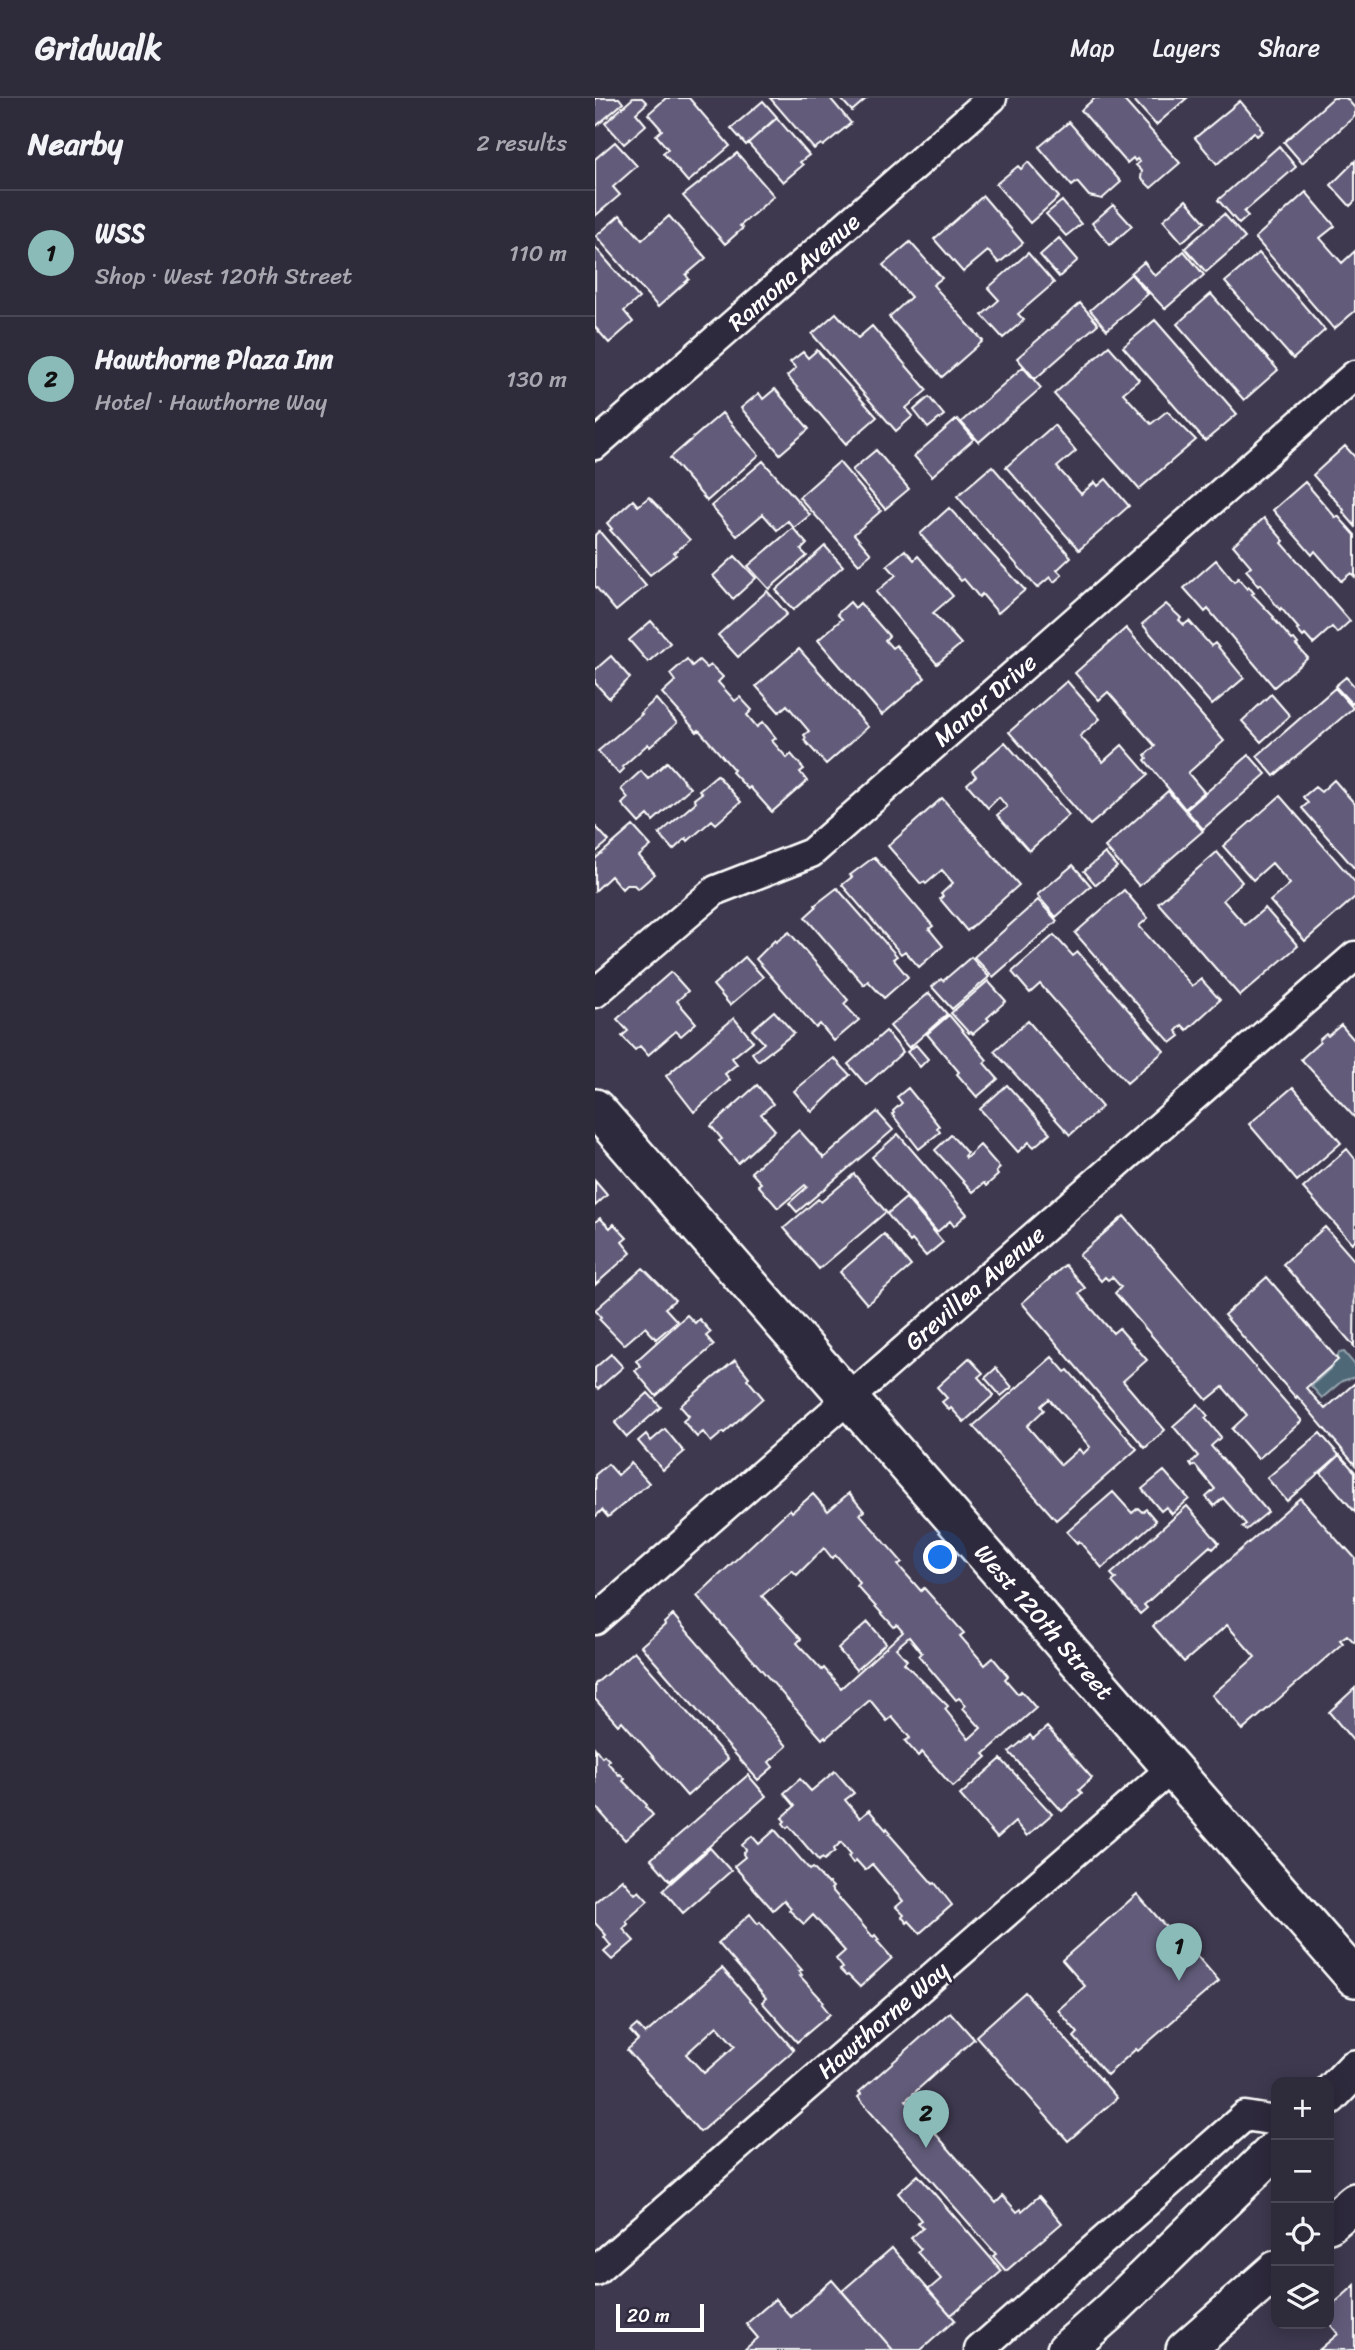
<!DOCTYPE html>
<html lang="en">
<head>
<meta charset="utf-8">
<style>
	:root { --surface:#2e2b3b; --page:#363342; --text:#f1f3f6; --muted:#a7a7af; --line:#494755; --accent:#8bbbb9 }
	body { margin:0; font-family:Sriracha,sans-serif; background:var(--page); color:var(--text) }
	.controls { position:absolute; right:21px; bottom:21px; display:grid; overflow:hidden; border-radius:14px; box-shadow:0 4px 18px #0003 }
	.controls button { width:63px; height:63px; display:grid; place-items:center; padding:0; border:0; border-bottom:2px solid var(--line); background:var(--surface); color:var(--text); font:35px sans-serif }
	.scale { position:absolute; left:21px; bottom:18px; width:88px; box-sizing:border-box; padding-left:7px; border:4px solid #fff; border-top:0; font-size:19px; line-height:24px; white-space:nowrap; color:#fff; -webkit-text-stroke:5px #2f2a3d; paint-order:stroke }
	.you { position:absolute; left:346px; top:1460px; width:24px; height:24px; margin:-18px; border:5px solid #fff; border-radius:50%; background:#1a73e8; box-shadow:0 0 0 10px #1a73e833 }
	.badge { display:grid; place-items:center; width:46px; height:46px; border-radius:50%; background:var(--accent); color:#111; font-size:23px; font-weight:700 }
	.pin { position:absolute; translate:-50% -58px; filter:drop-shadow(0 2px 4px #0008) }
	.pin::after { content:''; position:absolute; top:37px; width:24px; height:21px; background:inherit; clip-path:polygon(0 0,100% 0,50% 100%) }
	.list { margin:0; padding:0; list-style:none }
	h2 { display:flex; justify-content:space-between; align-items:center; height:91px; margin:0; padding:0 28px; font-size:30px }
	h2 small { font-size:23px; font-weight:400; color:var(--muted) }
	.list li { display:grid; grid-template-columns:46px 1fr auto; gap:21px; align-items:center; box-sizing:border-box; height:126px; padding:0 28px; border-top:2px solid var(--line) }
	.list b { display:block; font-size:26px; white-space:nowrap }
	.list p { margin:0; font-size:23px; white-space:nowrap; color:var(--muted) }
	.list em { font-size:23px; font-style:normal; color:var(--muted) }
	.icon { flex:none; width:38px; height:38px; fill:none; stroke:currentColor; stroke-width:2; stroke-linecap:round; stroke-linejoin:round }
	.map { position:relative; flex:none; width:760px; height:2252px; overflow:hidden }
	header { display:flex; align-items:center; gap:42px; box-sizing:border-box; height:98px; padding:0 35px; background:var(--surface); border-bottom:2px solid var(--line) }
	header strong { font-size:33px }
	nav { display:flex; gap:38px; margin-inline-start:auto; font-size:24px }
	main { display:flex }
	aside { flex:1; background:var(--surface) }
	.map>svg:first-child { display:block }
	.water { fill:#4f6878; stroke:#95a4ae; stroke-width:2 }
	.building { fill:#625c7a; stroke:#fff; stroke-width:2; fill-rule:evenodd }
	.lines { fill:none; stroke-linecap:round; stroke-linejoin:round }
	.minor-casing { stroke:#fff; stroke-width:33 }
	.major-casing { stroke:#fff; stroke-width:42 }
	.minor { stroke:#2f2a3d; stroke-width:28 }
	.major { stroke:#2f2a3d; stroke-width:37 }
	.labels { text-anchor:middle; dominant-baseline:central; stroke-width:5; stroke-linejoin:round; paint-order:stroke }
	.street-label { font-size:24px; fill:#fff; stroke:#2f2a3d }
</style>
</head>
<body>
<header>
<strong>Gridwalk</strong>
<nav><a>Map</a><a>Layers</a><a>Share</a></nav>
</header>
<main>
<aside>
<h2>Nearby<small>2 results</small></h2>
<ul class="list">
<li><span class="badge">1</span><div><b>WSS</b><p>Shop · West 120th Street</p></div><em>110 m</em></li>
<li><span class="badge">2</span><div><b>Hawthorne Plaza Inn</b><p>Hotel · Hawthorne Way</p></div><em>130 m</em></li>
</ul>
</aside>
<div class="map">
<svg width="760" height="2252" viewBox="0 0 760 2252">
	<rect width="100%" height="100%" fill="#3e394f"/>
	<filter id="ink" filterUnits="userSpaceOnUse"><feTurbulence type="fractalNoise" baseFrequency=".0143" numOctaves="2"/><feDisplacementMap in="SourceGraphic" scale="14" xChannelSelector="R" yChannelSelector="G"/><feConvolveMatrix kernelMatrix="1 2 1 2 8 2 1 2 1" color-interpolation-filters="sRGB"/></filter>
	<g filter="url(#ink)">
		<path class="water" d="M749 1254 760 1267V1279L747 1283 727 1300 716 1288 737 1269 744 1255Z"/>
		<path class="building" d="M0 0H24L28 5 0 29Z
			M38 0H47L52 5 41 15 51 27 29 46 10 25Z
			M71 0H94L135 48 93 84 68 55 73 51 61 37 67 32 53 16Z
			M175 0H235L256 25 228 48 226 46 219 51Z
			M245 0H272L257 13Z
			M500 0H527L585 65 556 90 546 80 547 73 541 67 545 64 542 61 540 63 538 60 532 65 486 12Z
			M537 0H592L561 27Z
			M738 0H751L760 10V18L707 65 689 44Z
			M168 3 182 19 151 47 136 30Z
			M645 3 666 28 665 30 668 33 662 38 659 34 622 66 600 40Z
			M182 20 214 57 205 64 208 67 188 84 153 45Z
			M474 24 526 84 507 101 494 98 482 84 477 88 444 49Z
			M20 44 42 68 18 89 25 97 0 118V61Z
			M684 48 701 69 649 114 653 118 644 126 623 102Z
			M142 55 179 98 145 128 148 130 130 146 88 98Z
			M760 63V103L755 108 736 87Z
			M433 64 464 99 435 125 401 86 423 68 426 71Z
			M711 94 740 128 725 140 747 165 760 153V213L739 231 660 140Z
			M388 98 428 145 404 165 393 153 368 174 339 141Z
			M591 102 610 124 587 144 568 122Z
			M467 103 486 126 471 138 451 116Z
			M518 107 537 128 515 147 497 125Z
			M629 116 650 140 611 174 590 150Z
			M25 117 47 142 74 118 111 160 91 177 94 181 63 209 1 138Z
			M464 140 483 162 464 179 445 157Z
			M315 144 347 180 338 187 388 243 347 279 294 219 316 199 288 167Z
			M0 149 44 200 29 213 38 224 14 245 0 229Z
			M589 153 609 177 570 211 536 175 549 164 560 178Z
			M433 155 459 185 423 216 429 222 408 240 387 217 404 202 393 190Z
			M664 155 730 232 698 261 630 184Z
			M536 176 553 196 512 232 495 212Z
			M616 196 683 272 649 302 582 226Z
			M485 205 503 226 440 281 422 260Z
			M241 215 263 240 277 228 332 292 311 310 318 318 301 333 217 236Z
			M560 222 642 316 610 343 528 249Z
			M514 248 544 282 528 295 556 326 572 313 601 342 544 391 459 296Z
			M222 252 282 319 251 346 192 278 201 270 195 264 208 254 213 260Z
			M428 269 446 290 384 344 366 324Z
			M180 291 214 331 185 356 146 310 164 295 168 301Z
			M334 299 349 317 333 330 319 312Z
			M127 315 164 357 112 403 75 360Z
			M362 321 379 341 337 378 319 358Z
			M459 327 481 353 462 369 486 396 500 384 503 388 511 381 534 408 484 452 411 369Z
			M750 348 760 359V428L748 414 749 412 718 377Z
			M281 352 314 391 290 411 257 372Z
			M168 363 215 417 199 430 193 423 182 432 168 416 142 438 116 408Z
			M244 364 286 413 259 436 276 456 264 466 204 399Z
			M397 368 476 459 462 472 467 477 459 484 455 479 442 490 362 398Z
			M710 384 741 420 743 418 760 437V479L756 475 746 483 720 453 717 457 678 412Z
			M54 399 95 442 79 455 81 457 55 477 15 432 17 431 12 425 38 402 43 408Z
			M354 410 430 492 403 515 387 496 384 499 369 481 366 483 325 436Z
			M669 420 689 443 687 445 755 523 742 535 737 529 718 546 710 537 708 539 702 532 704 531 686 510 685 512 665 486 663 488 658 482 659 481 651 472 656 468 638 447Z
			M198 430 212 446 206 452 212 458 174 491 153 468Z
			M4 433 51 488 21 513 0 488V437Z
			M230 448 248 468 198 512 181 492Z
			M310 452 319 462 323 458 358 498 338 515 366 546 342 566 281 494 301 477 292 467Z
			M140 458 161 480 138 501 118 478Z
			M621 462 639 484 643 480 652 491 654 489 659 495 657 496 679 519 678 520 697 542 699 541 703 546 701 547 713 560 679 589 613 511 610 514 589 490Z
			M172 493 192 516 143 559 123 537Z
			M255 504 260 510 265 505 294 538 290 542 297 550 301 547 330 580 287 617 223 542 247 521 242 516Z
			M571 506 586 520 584 522 589 527 594 523 616 548 620 545 649 580 617 607 547 526Z
			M56 523 75 545 53 564 34 542Z
			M531 530 629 643 593 675 609 694 590 711 550 662 552 660 550 657 560 648 513 594 504 602 480 575Z
			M204 551 273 629 231 666 209 642 211 640 209 637 214 633 192 607 184 614 161 588Z
			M16 558 35 580 14 600 0 585V572Z
			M92 561 97 568 104 562 112 570 116 567 128 579 123 584 140 603 145 599 157 612 152 617 162 629 168 624 181 640 177 643 192 660 196 656 209 671 205 674 212 683 177 714 155 689 153 691 137 674 139 672 104 632 102 634 67 595 80 583 75 576Z
			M751 579 760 589V603L757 606 740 588Z
			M472 583 505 621 485 638 508 664 527 647 553 677 495 727 414 634Z
			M740 590 758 610 679 678 662 658Z
			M676 596 695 618 666 644 647 623Z
			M61 601 82 625 55 649 53 646 27 669 29 671 24 676 3 653 47 616 45 615Z
			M410 644 474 717 434 753 402 717 412 709 404 699 393 710 372 686 381 678 377 673Z
			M654 657 671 676 608 731 591 712Z
			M72 664 95 690 58 723 53 717 44 725 27 706 33 700 26 691 46 673 53 681Z
			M122 677 146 704 121 726 117 722 93 743 91 740 78 752 64 736 101 704 99 701 107 695 104 692Z
			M739 682 760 706V771L707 710 713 705 708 699 720 689 726 694Z
			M573 693 608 733 544 788 510 749Z
			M685 698 760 784V799L710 843 675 803 695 786 677 765 658 782 628 748Z
			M347 700 424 787 372 833 345 801 348 798 346 796 358 785 347 772 331 786 329 784 326 786 293 748Z
			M0 728 14 743 0 755Z
			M38 728 56 748 44 758 60 776 43 791 39 787H31L27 791 16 778 0 793V761Z
			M622 754 647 784 628 802 650 827 670 810 703 848 645 898 563 805Z
			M510 755 522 769 501 787 489 773Z
			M279 759 338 828 334 831 348 848 324 869 310 853 306 856 247 787 257 779 255 777Z
			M478 767 496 788 461 819 442 797Z
			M242 790 302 858 298 861 313 879 289 900 273 883 269 887 210 819 221 809 220 807Z
			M529 792 553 820 544 828 597 888 606 881 625 902 592 932 587 927 581 933 585 938 576 945 480 835Z
			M443 802 462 823 398 879 379 859Z
			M194 834 253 902 249 906 264 922 239 943 225 926 221 930 161 861 180 842 181 844Z
			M459 837 478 858 483 854 569 953 532 985 445 886 435 895 417 874Z
			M150 859 168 879 135 907 118 887Z
			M376 859 394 879 357 911 337 889 346 881 348 883Z
			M76 874 93 893 82 903 101 925 86 938 81 933 53 957 45 948 40 952 27 938 33 933 22 921Z
			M393 883 411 903 392 920 394 922 378 936 376 934 374 935 356 915Z
			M334 895 352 916 314 950 295 928Z
			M179 913 199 935 163 963 157 955 169 945 157 932Z
			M354 917 392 962 389 965 403 981 382 999 362 976 364 974 332 936Z
			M139 920 158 943 137 960 142 966 130 976 135 982 99 1014 71 978Z
			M433 923 507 1009 475 1037 399 953Z
			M746 927 760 943V1020L706 961 725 944 724 942 731 936 733 938Z
			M291 933 308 954 271 987 253 966Z
			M321 947 333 961 325 969 312 954Z
			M239 960 255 977 217 1014 199 993Z
			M162 987 178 1006 166 1016 180 1032 143 1065 124 1043 127 1041 116 1028Z
			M412 987 455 1035 439 1049 434 1044 423 1054 385 1011Z
			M698 989 746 1045 702 1083 654 1026Z
			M313 990 344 1028 342 1030 345 1034 324 1051 297 1016 299 1015 298 1013 307 1005 302 999Z
			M282 1014 298 1032 202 1114 194 1105 212 1089 210 1087 183 1110 163 1087 166 1085 156 1074 204 1032 229 1060Z
			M303 1036 372 1116 359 1128 355 1123 342 1134 277 1059Z
			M356 1037 372 1055 369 1058 371 1060 385 1047 405 1070 401 1074 403 1077 391 1088 389 1085 378 1094 340 1052Z
			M752 1051 760 1061V1142L757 1145 708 1090Z
			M259 1076 291 1114 224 1171 189 1130 223 1101 226 1104Z
			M0 1083 12 1097 0 1108Z
			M311 1100 348 1144 331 1158 317 1142 315 1144 292 1116Z
			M529 1118 707 1323 663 1361 637 1331 652 1317 628 1289 612 1302 520 1195 526 1189 517 1179 513 1182 510 1179 506 1183 484 1157Z
			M5 1120 15 1130 19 1126 32 1140 27 1144 36 1155 0 1187V1124Z
			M730 1129 760 1163 759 1248 688 1166Z
			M289 1136 316 1168 272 1206 245 1174Z
			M470 1167 490 1190 484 1196 518 1235 524 1230 552 1262 528 1283 570 1332 550 1350 427 1205Z
			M48 1170 80 1202 70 1210 82 1223 61 1241 50 1229 29 1247 4 1221 6 1219 0 1212Z
			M672 1179 743 1262 711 1290 730 1311 760 1285V1367L702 1298 701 1300 629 1217Z
			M92 1217 100 1225 104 1221 116 1234 111 1238 119 1247 61 1298 40 1273 46 1268 41 1263Z
			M16 1256 28 1269 3 1291 0 1289V1270Z
			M457 1259 470 1274 473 1272 542 1351 461 1422 378 1328ZM454 1301 495 1349 488 1356 484 1351 466 1367 432 1328 449 1312 446 1308Z
			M374 1260 388 1275 383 1279 399 1297 369 1324 356 1310 354 1312 347 1304 352 1300 342 1289Z
			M140 1262 154 1279 152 1281 168 1300 129 1335 128 1334 116 1344 108 1334 102 1339 88 1323 94 1318 85 1308Z
			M401 1270 417 1289 406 1298 390 1280Z
			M53 1295 66 1309 32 1339 20 1325Z
			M603 1306 613 1318 610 1320 626 1339 616 1348 673 1414 651 1432 647 1429 651 1426 628 1400 619 1408 611 1399 620 1391 600 1367 597 1369 595 1366 603 1358 578 1328Z
			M70 1331 89 1354 68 1372 43 1343 51 1336 56 1343Z
			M725 1335 744 1357 692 1403 672 1380Z
			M745 1357 760 1374V1414L726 1375Z
			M36 1365 54 1385 13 1419 7 1412 0 1419V1377L13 1366 23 1377Z
			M569 1373 594 1401 577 1416 571 1409 566 1413 547 1391Z
			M518 1394 537 1415 543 1410 547 1414 551 1411 561 1423 507 1470 484 1443 482 1445 472 1434Z
			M254 1395 269 1413 265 1416 307 1464 303 1467 326 1493 329 1490 369 1535 365 1538 390 1567 398 1560 413 1578 410 1581 423 1596 426 1593 441 1610 389 1656 392 1659 358 1689 327 1654 323 1658 310 1643 315 1640 297 1619 292 1623 275 1602 231 1640 230 1638 227 1641 102 1498 195 1411 197 1414 218 1396 233 1413ZM229 1450 237 1460 241 1457 265 1485 262 1488 299 1529 302 1527 308 1534 246 1590 229 1570 227 1572 202 1545 206 1541 167 1498 197 1472 202 1477ZM314 1539 327 1555 324 1558 361 1602 364 1600 371 1607 368 1610 386 1630 374 1641 350 1611 353 1608 309 1565 312 1562 301 1550Z
			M705 1400 750 1451 751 1450 760 1460V1543L759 1544 752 1537 745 1542 748 1545 648 1632 617 1597 660 1559 632 1527 589 1564 558 1528Z
			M592 1408 624 1445 618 1451 615 1448 549 1507 552 1510 545 1516 517 1484 521 1481 516 1476Z
			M78 1517 192 1648 174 1664 178 1669 163 1682 46 1548 70 1527 69 1525Z
			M273 1524 291 1545 261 1572 243 1551Z
			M39 1553 133 1661 92 1698 27 1623 23 1627 0 1601V1586Z
			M760 1590V1645L734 1614Z
			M452 1629 497 1680 484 1692 487 1695 467 1713 414 1654 435 1637 438 1641Z
			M0 1650 7 1659 9 1657 14 1662 12 1664 24 1677 25 1676 30 1681 28 1683 52 1707 51 1709 58 1717 30 1742 0 1708Z
			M406 1661 457 1716 432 1738 420 1724 402 1740 365 1697Z
			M240 1673 259 1695 250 1702 265 1720 274 1712 291 1732 292 1730 296 1735 294 1736 338 1786 340 1785 357 1807 325 1835 314 1823 312 1825 307 1819 309 1817 301 1809 308 1803 277 1766 270 1772 261 1762 258 1765 253 1758 256 1756 246 1744 239 1751 240 1753 229 1762 227 1760 224 1763 194 1728 192 1730 188 1725 190 1723 187 1720 200 1708 189 1695 205 1681 216 1693Z
			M153 1677 171 1698 75 1783 56 1761Z
			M180 1732 215 1772 218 1770 233 1786 234 1785 238 1789 236 1791 278 1839 280 1837 284 1842 282 1843 297 1860 265 1889 253 1877 251 1878 245 1872 248 1870 241 1861 250 1853 218 1817 209 1826 194 1812 196 1810 189 1802 178 1812 139 1768 150 1759 148 1756 151 1752 147 1747 157 1738 164 1746Z
			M115 1750 136 1773 88 1815 68 1792Z
			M27 1781 40 1796 44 1793 53 1803 31 1823 33 1826 28 1831 39 1843 17 1862 9 1854 16 1848 9 1839 11 1837 0 1825V1804Z
			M542 1796 578 1837 581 1834 624 1883 543 1953 541 1951 512 1977 479 1939 483 1935 463 1912 490 1888 467 1862Z
			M155 1816 163 1826 165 1824 207 1872 204 1873 207 1877 205 1878 229 1904 227 1906 235 1916 202 1944 167 1904 171 1900 123 1845Z
			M127 1870 199 1952 105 2034 32 1952 43 1942 35 1933 42 1927 50 1936ZM122 1928 140 1948 109 1975 91 1956Z
			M430 1894 522 2000 473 2043 381 1938Z
			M355 1914 379 1941 311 2002 401 2105 408 2098 422 2114 426 2111 427 2113 444 2098 467 2125 411 2173 398 2158 401 2156 263 1999 266 1996 264 1994Z
			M323 2077 407 2173 356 2217 333 2192 346 2181 322 2154 326 2151 316 2140 328 2130 322 2125 326 2122 303 2095Z
			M297 2150 360 2222 326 2252H298L247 2193Z
			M237 2182 298 2252H149L163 2240 151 2226 180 2201 196 2219Z
			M760 2187V2252H724L743 2236 734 2225V2210Z"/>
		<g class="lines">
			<g class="minor-casing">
				<path id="minor" d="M0 347 397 0
					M0 895 121 792 216 755 760 277
					M0 1522 760 858
					M0 2173 577 1670
					M384 2252 650 2018 681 2023"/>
			</g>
			<g class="major-casing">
				<path id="major" d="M0 1010 760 1880
					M734 1998 760 1971
					M734 2126 760 2104
					M471 2252 513 2215 681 2051
					M590 2252 681 2172"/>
			</g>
			<use href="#minor" class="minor"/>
			<use href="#major" class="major"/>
		</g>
	</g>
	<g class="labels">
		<g class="street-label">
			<text transform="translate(199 174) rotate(-41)">Ramona Avenue</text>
			<text transform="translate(390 602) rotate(-41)">Manor Drive</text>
			<text transform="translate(380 1190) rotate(-41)">Grevillea Avenue</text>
			<text transform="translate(449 1524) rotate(49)">West 120th Street</text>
			<text transform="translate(288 1922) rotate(-41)">Hawthorne Way</text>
		</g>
	</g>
</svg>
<div class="controls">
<button>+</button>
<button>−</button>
<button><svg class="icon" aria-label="locate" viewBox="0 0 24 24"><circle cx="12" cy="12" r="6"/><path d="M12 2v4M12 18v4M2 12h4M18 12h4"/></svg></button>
<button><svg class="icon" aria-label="layers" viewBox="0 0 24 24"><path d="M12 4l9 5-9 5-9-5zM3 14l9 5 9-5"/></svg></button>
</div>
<div class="scale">20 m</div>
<div class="you"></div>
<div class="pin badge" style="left:584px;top:1883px">1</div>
<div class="pin badge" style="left:331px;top:2050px">2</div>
</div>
</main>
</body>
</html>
